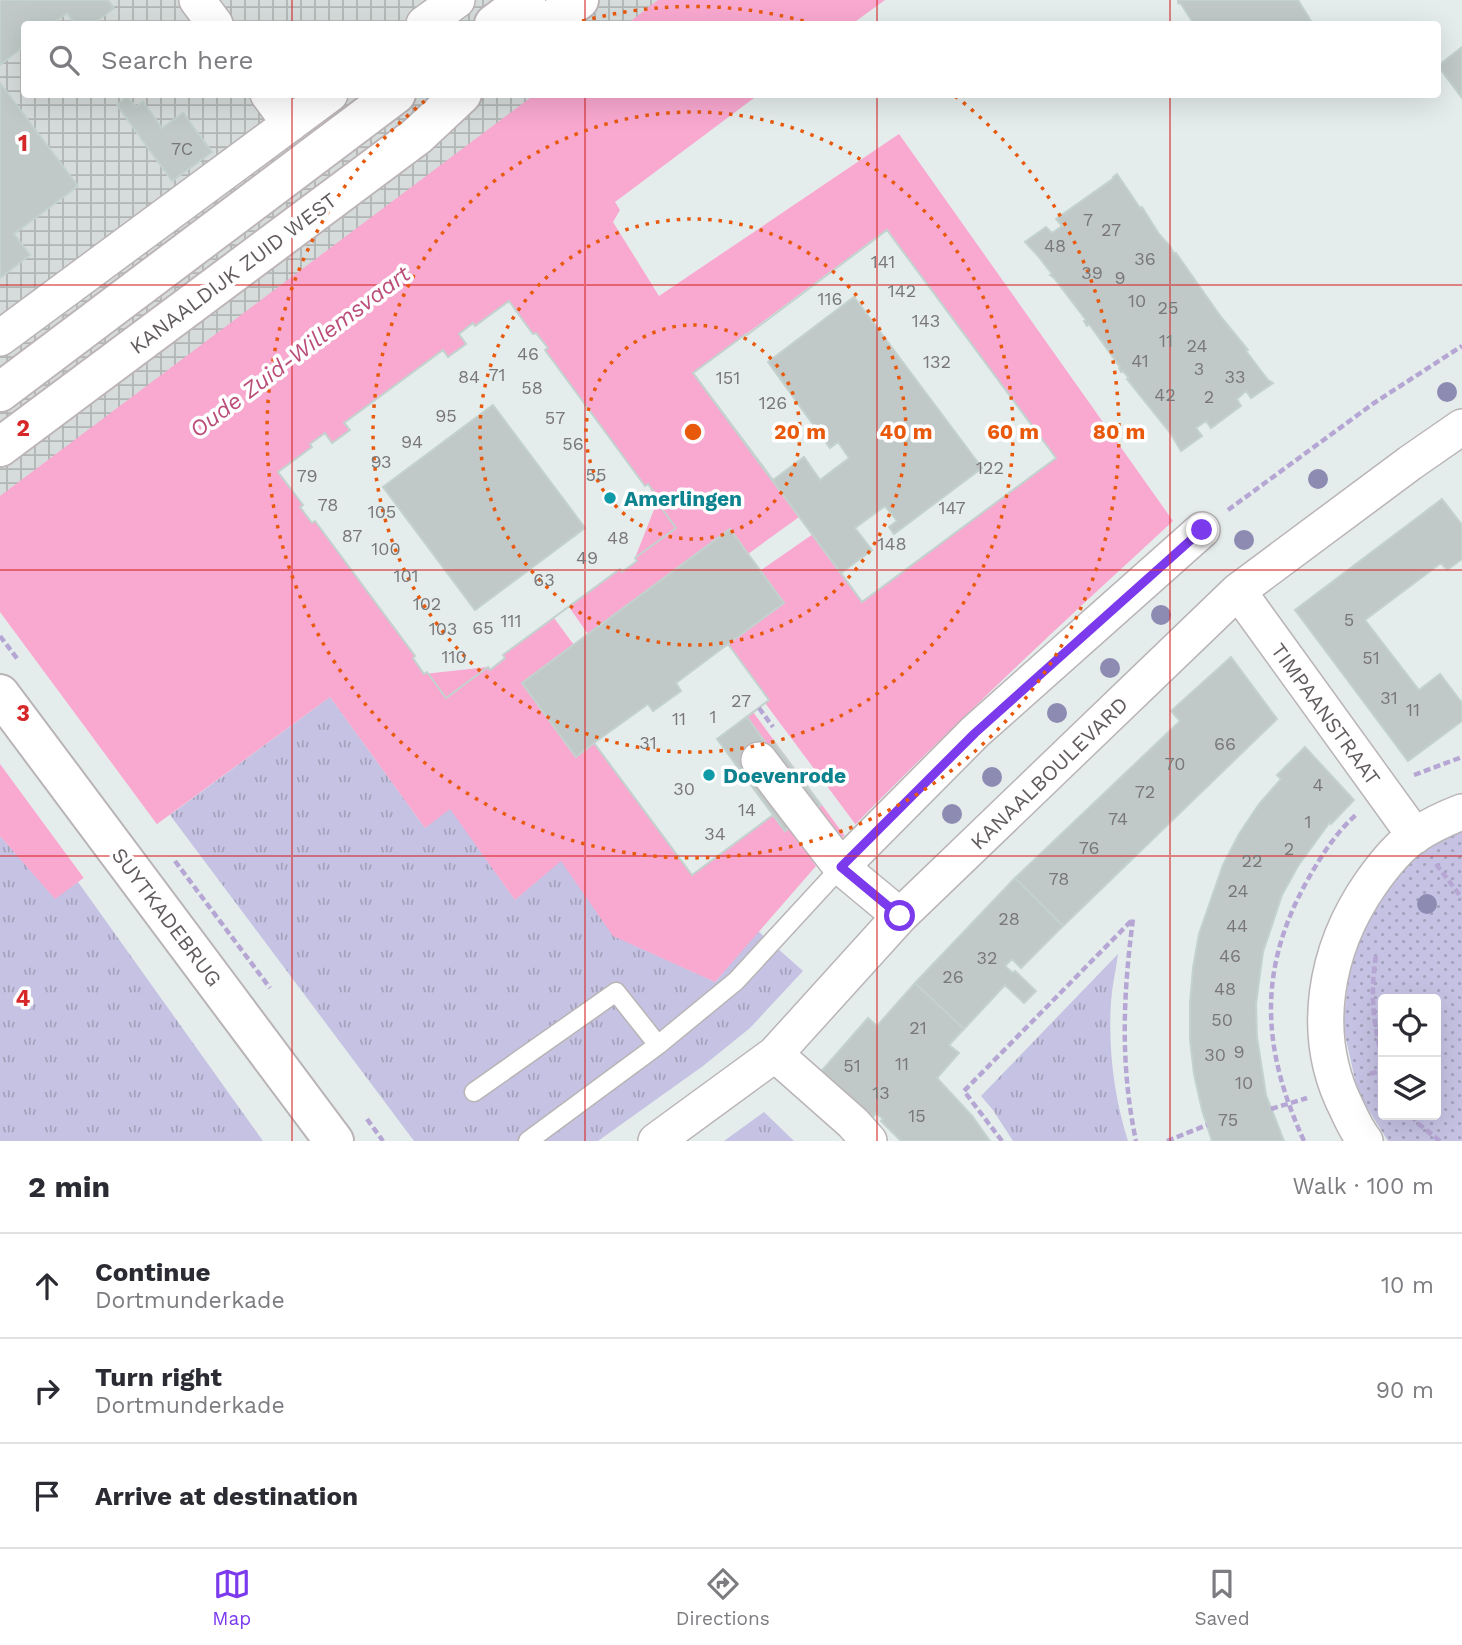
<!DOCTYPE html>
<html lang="en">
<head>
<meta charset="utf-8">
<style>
	:root { --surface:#fff; --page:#f7f7f7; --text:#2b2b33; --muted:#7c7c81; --line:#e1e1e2; --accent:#7c3aed }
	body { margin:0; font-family:"Work Sans",sans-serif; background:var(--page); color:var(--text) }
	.controls { position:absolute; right:21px; bottom:21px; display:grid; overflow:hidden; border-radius:7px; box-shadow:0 7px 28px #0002 }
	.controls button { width:63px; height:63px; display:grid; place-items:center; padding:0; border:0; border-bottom:2px solid var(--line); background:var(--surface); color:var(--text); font:35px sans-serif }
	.stop { position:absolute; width:21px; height:21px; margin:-16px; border:5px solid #7c3aed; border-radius:50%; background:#fff }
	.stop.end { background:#7c3aed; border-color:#fff; box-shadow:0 2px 7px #0008 }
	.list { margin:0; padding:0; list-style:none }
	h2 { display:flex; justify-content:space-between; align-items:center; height:91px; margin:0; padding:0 28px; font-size:30px }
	h2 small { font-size:23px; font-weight:400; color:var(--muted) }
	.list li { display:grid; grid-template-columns:46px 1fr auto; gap:21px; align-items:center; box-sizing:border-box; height:105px; padding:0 28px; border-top:2px solid var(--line) }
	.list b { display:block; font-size:26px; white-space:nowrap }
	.list p { margin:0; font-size:23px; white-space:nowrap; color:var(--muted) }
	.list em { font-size:23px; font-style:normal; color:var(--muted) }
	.icon { flex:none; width:38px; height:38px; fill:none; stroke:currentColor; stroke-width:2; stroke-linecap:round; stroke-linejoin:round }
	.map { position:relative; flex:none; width:1462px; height:1141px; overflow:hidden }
	.search { position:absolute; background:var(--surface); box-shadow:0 7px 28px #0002; left:21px; right:21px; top:21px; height:77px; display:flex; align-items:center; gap:18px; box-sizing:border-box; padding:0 24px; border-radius:7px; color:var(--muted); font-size:26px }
	.sheet { height:406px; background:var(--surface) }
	nav { display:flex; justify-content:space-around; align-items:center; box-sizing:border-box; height:98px; border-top:2px solid var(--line); background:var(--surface); font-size:19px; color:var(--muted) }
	nav a { display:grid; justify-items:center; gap:4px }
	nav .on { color:var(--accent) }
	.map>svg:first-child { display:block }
	.industrial { fill:url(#industrial-grid) }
	.grass { fill:url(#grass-tufts) }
	.park { fill:url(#park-dots); fill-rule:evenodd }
	.water { fill:#f9a8cf; fill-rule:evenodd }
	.pier { fill:#e4edec }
	.building { fill:#c0c9c7; stroke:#c3d2ce; stroke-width:2; fill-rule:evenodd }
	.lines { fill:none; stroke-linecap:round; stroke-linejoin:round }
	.service-casing { stroke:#bab4b6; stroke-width:21 }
	.minor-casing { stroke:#bab4b6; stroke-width:38 }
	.tertiary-casing { stroke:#bab4b6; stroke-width:42 }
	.secondary-casing { stroke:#bdb5b8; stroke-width:42 }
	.path { stroke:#b6a6d4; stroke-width:4.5; stroke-dasharray:7 3.5; stroke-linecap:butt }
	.service { stroke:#fff; stroke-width:18 }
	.minor { stroke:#fff; stroke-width:35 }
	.tertiary { stroke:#fff; stroke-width:38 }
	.secondary { stroke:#fff; stroke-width:38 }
	.tree { fill:#8d8bb2 }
	.route { stroke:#7c3aed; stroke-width:9 }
	.grid { fill:none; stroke:#d62828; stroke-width:2; stroke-opacity:0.55 }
	.ring { fill:none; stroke:#e8590c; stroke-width:3.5; stroke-dasharray:3.5 7 }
	.culture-dot { fill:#0f9aa8; stroke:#fff; stroke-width:2.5 }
	.labels { text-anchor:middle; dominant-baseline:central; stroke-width:7; stroke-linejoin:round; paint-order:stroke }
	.number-label { font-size:18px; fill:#7a7779 }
	.street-label { font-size:21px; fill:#635c5f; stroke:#fff }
	.culture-label { font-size:21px; font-weight:bold; fill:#0d838f; stroke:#fff; text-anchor:start }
	.water-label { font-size:23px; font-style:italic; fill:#bb4d79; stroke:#fff }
	.grid-label { font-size:23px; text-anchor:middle; font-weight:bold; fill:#d62828; stroke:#fff; stroke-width:7; stroke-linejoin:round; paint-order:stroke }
	.centre { fill:#e8590c; stroke:#fff; stroke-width:3.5 }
	.ring-label { font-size:21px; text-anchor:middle; font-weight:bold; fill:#e8590c; stroke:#fff; stroke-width:7; stroke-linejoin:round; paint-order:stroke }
</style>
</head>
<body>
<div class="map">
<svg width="1462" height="1141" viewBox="0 0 1462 1141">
	<defs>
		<pattern id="industrial-grid" width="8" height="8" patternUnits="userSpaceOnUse" patternTransform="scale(1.75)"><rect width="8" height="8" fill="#d6dcdb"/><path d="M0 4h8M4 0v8" fill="none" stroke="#b1b6b5"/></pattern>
		<pattern id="grass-tufts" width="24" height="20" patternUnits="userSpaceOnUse" patternTransform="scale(1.75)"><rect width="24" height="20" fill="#c5c2e3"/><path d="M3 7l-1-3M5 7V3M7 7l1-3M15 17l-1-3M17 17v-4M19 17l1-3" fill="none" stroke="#a4a1bb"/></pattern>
		<pattern id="park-dots" width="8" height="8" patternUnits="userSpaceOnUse" patternTransform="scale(1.75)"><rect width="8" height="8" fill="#c5c2e3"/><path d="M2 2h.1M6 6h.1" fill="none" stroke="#a4a1bb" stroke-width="1.8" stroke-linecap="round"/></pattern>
	</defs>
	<rect width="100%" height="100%" fill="#e4edec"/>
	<path class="industrial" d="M0 0H690L658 24H24V94L567 95 0 530Z"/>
	<path class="grass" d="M330 697 425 828 450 808 515 900 561 860 614 936 715 982 758 931 803 971 750 1028 703 1066 598 1141H414L170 815Z
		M0 836 55 898 78 882 263 1141H0Z
		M1118 954C1116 970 1112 986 1111 1002 1108 1048 1114 1097 1128 1141H1013L993 1110 981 1096Z
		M764 1112 794 1141H724Z"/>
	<path class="park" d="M1462 827V1141H1388L1358 1093 1343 1026 1351 957 1376 901 1416 855ZM1383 999H1436V1115H1383Z"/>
	<path class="water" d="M658 0H885L852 24H627Z
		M534 95H758L615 202 620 210 613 222 659 296 899 134 1173 521C1060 625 948 729 841 839L838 835 809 856 816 866 715 982 613 936 561 861 515 900 450 809 425 828 330 697 55 899 0 836V496ZM887 229 1056 458 863 602 813 534 760 571 784 603 728 644 769 700 747 717 768 746 774 742 821 805 786 831 773 815 692 875 594 743 576 756 522 684 574 645 554 618 503 655 505 659 491 669 488 667 424 674 413 659 415 656 315 521 311 522 301 508 303 505 278 472 312 447 310 444 324 433 332 443 350 430 345 422 442 350 448 357 466 344 459 334 473 324 475 326 509 301 533 334 537 333 547 347 545 350 645 486 648 484 657 502 635 558 637 561 622 572 620 569 569 607 588 634 730 529 748 554 799 517 694 373Z"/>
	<path class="pier" d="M0 612 159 827 86 881 0 764Z
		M765 703 856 825 845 836 753 712Z"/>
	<path class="building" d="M0 0H108L114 8 93 24H75L67 13 52 24H24V46L0 65Z
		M1178 0H1298L1311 21 1316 24H1194L1181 4 1178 3Z
		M1462 47V98L1438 66Z
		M0 83 78 186 14 234 30 255 0 278Z
		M127 97 136 107 143 102 162 128 183 113 212 152 172 181 117 105Z
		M1117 174 1140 208 1142 207 1159 234 1170 246 1174 254 1176 253 1221 317 1248 350 1246 351 1268 380 1273 383 1251 398 1246 391 1237 399 1241 406 1211 428 1206 421 1196 428 1202 436 1181 451 1171 434 1127 379 1129 378 1123 371 1121 372 1119 368 1120 367 1089 324 1087 326 1084 321 1086 320 1054 278 1050 275 1052 274 1038 256 1025 242 1046 227 1052 233 1062 226 1056 219 1114 178 1113 177Z
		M887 230 1056 458 862 602 841 573 872 550 855 528 885 506 897 521 889 527 894 534 982 468 854 297 768 362 830 448 838 442 849 458 820 480 804 457 773 480 693 373 746 334 747 335Z
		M887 230 1056 458 862 602 693 373 746 334 747 335Z
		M509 301 533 334 536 333 548 348 545 350 645 486 648 484 660 500 657 502 676 528 635 558 637 561 622 572 620 569 503 655 505 658 490 670 488 667 446 698 427 672 424 674 413 658 415 656 315 521 312 523 300 507 303 505 278 472 312 447 310 444 325 433 332 443 350 430 344 423 443 350 448 357 466 344 459 334 473 323 475 326ZM493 405 585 528 475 610 383 487Z
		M509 301 533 334 536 333 548 348 545 350 645 486 648 484 660 500 657 502 676 528 635 558 637 561 622 572 620 569 503 655 505 658 490 670 488 667 446 698 427 672 424 674 413 658 415 656 315 521 312 523 300 507 303 505 278 472 312 447 310 444 325 433 332 443 350 430 344 423 443 350 448 357 466 344 459 334 473 323 475 326Z
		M1442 499 1462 525V559L1447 570 1441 563 1365 620 1419 690 1440 674 1462 703V721L1408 761 1295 610Z
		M730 529 784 603 728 644 769 700 717 739 773 815 692 875 594 743 576 757 522 683Z
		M728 644 769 700 747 717 768 746 774 742 821 805 785 831 773 815 692 875 594 743 648 704 653 711 681 691 676 683Z
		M1231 657 1277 719 1063 926 1015 878 1180 721 1171 711Z
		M1305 747 1354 800 1331 824 1330 822 1298 866 1282 895 1263 952 1256 1004 1257 1037 1266 1095 1284 1141H1212L1202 1110 1194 1074 1190 1040V1003L1193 968 1199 934 1223 865 1239 834 1259 804 1281 779 1277 775Z
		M1015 878 1063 926 1021 968 1012 959 1005 966 1013 973 1015 971 1036 991 1024 1003 1005 985 964 1029 915 983Z
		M915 983 964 1029 949 1045 959 1053 937 1078 972 1116 990 1141H901L881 1121 883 1119 876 1113 870 1121 818 1075 868 1018 877 1026Z"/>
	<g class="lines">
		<g class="service-casing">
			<path id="service" d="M474 1092 616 992 658 1045 736 981 841 867
				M528 1141 658 1045"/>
		</g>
		<g class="minor-casing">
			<path id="minor" d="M197 0 215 24
				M424 24 457 0
				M268 94 290 124
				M0 338 330 94
				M1238 591 1415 836
				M759 760 841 867 900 916
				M841 867 975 732 1202 530
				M775 1054 853 1123 869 1141
				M656 1141 775 1054 900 916 1238 591 1410 463 1462 427
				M1365 1141C1357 1131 1352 1120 1347 1109 1309 1035 1325 949 1371 883 1383 866 1397 848 1414 836 1428 827 1446 818 1462 812"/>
		</g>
		<g class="tertiary-casing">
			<path id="tertiary" d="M0 694 334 1141"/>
		</g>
		<g class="secondary-casing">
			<path id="secondary" d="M494 24 526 0
				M546 24 579 0
				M0 392 396 94
				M0 447 417 136 462 94"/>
		</g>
		<path class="path" d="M1228 510 1374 403 1462 346
			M0 636 19 661
			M759 708 773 727
			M1414 775 1462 757
			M175 861 270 988
			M1436 864 1462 898
			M1376 956C1370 991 1373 1026 1383 1059
			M1370 1074 1383 1070
			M1271 1109 1307 1098
			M1412 1115 1416 1122 1440 1141
			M367 1119 383 1141
			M1002 1141 964 1091 1133 919C1123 995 1120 1065 1136 1141
			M1167 1141 1207 1125
			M1304 1141C1262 1049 1257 971 1307 881 1321 856 1336 832 1358 813"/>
		<use href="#service" class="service"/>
		<use href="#minor" class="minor"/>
		<use href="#tertiary" class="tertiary"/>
		<use href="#secondary" class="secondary"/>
	</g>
	<g class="tree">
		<circle cx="1447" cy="392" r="10"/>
		<circle cx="1318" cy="479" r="10"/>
		<circle cx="1244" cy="540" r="10"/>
		<circle cx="1161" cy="615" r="10"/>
		<circle cx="1110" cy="668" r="10"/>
		<circle cx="1057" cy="713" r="10"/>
		<circle cx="992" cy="777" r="10"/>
		<circle cx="952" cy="814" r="10"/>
		<circle cx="1427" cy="904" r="10"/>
	</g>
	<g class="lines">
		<path class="route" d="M900 916 841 867 975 733 1202 530"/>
	</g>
	<path class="grid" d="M292 0V24M585 0V24M877 0V24M1170 0V24M292 94V1141M585 94V1141M877 94V1141M1170 94V1141M0 285H1462M0 570H1462M0 856H1462"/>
	<g class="ring">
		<circle cx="693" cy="432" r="107"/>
		<circle cx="693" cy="432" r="213"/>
		<circle cx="693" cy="432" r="320"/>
		<path d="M572 24A426 426 0 0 1 814 24M955 96A426 426 0 1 1 431 96"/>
	</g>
	<g class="culture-dot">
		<circle cx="610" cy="498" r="7"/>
		<circle cx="709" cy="775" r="7"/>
	</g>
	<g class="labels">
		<g class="number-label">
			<text x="182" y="148">7C</text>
			<text x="1088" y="219">7</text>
			<text x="1111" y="229">27</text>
			<text x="1055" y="245">48</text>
			<text x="1145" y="258">36</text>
			<text x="883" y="261">141</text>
			<text x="1092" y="272">39</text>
			<text x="1120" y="277">9</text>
			<text x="902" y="290">142</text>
			<text x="830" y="298">116</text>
			<text x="1137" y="300">10</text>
			<text x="1168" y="307">25</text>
			<text x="926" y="320">143</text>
			<text x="1166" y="340">11</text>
			<text x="1197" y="345">24</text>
			<text x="528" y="353">46</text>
			<text x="1140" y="360">41</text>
			<text x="937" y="361">132</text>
			<text x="1199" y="368">3</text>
			<text x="497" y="374">71</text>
			<text x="469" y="376">84</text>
			<text x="1235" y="376">33</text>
			<text x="728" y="377">151</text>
			<text x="532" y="387">58</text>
			<text x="1165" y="394">42</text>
			<text x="1209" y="396">2</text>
			<text x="773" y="402">126</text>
			<text x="446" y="415">95</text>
			<text x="555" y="417">57</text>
			<text x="412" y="441">94</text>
			<text x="573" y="443">56</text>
			<text x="381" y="461">93</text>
			<text x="990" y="467">122</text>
			<text x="596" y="474">55</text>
			<text x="307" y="475">79</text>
			<text x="328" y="504">78</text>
			<text x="952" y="507">147</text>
			<text x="382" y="511">105</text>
			<text x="352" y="535">87</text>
			<text x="618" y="537">48</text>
			<text x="892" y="543">148</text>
			<text x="386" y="548">100</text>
			<text x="587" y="557">49</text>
			<text x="406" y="575">101</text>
			<text x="544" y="579">63</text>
			<text x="427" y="603">102</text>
			<text x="1349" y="619">5</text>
			<text x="511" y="620">111</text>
			<text x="483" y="627">65</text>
			<text x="443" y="628">103</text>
			<text x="454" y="656">110</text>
			<text x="1371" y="657">51</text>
			<text x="1389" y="697">31</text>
			<text x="741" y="700">27</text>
			<text x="1413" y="709">11</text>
			<text x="713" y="716">1</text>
			<text x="679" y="718">11</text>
			<text x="648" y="742">31</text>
			<text x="1225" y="743">66</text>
			<text x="1175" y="763">70</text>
			<text x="1318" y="784">4</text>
			<text x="684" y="788">30</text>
			<text x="1145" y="791">72</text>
			<text x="747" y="809">14</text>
			<text x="1118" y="818">74</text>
			<text x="1308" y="821">1</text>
			<text x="715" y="833">34</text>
			<text x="1089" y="847">76</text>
			<text x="1289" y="848">2</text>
			<text x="1252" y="860">22</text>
			<text x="1059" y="878">78</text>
			<text x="1238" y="890">24</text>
			<text x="1009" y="918">28</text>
			<text x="1237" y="925">44</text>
			<text x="1230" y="955">46</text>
			<text x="987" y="957">32</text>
			<text x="953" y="976">26</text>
			<text x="1225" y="988">48</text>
			<text x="1222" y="1019">50</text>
			<text x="918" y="1027">21</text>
			<text x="1239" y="1051">9</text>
			<text x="1215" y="1054">30</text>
			<text x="902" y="1063">11</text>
			<text x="852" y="1065">51</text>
			<text x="1244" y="1082">10</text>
			<text x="881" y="1092">13</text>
			<text x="917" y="1115">15</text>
			<text x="1228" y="1119">75</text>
		</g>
		<g class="street-label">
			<text transform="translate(233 273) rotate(-37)">KANAALDIJK ZUID WEST</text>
			<text transform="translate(1326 714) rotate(54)">TIMPAANSTRAAT</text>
			<text transform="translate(1049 773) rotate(-44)">KANAALBOULEVARD</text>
			<text transform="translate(167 917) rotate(53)">SUYTKADEBRUG</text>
		</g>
		<g class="culture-label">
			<text x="624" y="498">Amerlingen</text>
			<text x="723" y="775">Doevenrode</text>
		</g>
		<g class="water-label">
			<text transform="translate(300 352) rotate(-37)">Oude Zuid-Willemsvaart</text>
		</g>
	</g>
	<g class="grid-label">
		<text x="23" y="151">1</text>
		<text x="23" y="436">2</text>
		<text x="23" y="721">3</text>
		<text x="23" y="1006">4</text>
	</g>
	<circle cx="693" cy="432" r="10" class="centre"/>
	<g class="ring-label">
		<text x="800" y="439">20 m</text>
		<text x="906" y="439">40 m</text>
		<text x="1013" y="439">60 m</text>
		<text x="1119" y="439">80 m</text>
	</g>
</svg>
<div class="controls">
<button><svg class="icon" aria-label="locate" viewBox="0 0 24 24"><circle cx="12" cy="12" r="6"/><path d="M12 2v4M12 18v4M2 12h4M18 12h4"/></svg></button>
<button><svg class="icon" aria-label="layers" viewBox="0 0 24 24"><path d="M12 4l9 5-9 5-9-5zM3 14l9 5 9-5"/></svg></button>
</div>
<div class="stop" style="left:900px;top:916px"></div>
<div class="stop end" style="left:1202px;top:530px"></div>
<div class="search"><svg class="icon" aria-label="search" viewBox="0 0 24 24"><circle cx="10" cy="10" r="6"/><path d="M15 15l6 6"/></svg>Search here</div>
</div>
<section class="sheet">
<h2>2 min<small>Walk · 100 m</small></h2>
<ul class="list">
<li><svg class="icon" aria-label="ahead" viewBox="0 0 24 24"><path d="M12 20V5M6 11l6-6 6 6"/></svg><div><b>Continue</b><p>Dortmunderkade</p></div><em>10 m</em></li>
<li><svg class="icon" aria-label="right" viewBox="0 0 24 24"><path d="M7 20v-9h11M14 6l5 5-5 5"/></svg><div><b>Turn right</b><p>Dortmunderkade</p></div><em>90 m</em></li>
<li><svg class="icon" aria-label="arrive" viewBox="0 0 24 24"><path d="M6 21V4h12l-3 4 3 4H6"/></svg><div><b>Arrive at destination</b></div></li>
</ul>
</section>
<nav>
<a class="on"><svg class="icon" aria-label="map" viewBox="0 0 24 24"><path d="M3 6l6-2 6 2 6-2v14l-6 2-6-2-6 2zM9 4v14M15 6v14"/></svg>Map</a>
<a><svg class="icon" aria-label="directions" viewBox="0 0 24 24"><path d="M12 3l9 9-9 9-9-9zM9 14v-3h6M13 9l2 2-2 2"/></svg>Directions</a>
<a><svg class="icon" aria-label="saved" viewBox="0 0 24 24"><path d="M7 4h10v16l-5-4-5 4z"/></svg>Saved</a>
</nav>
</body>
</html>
